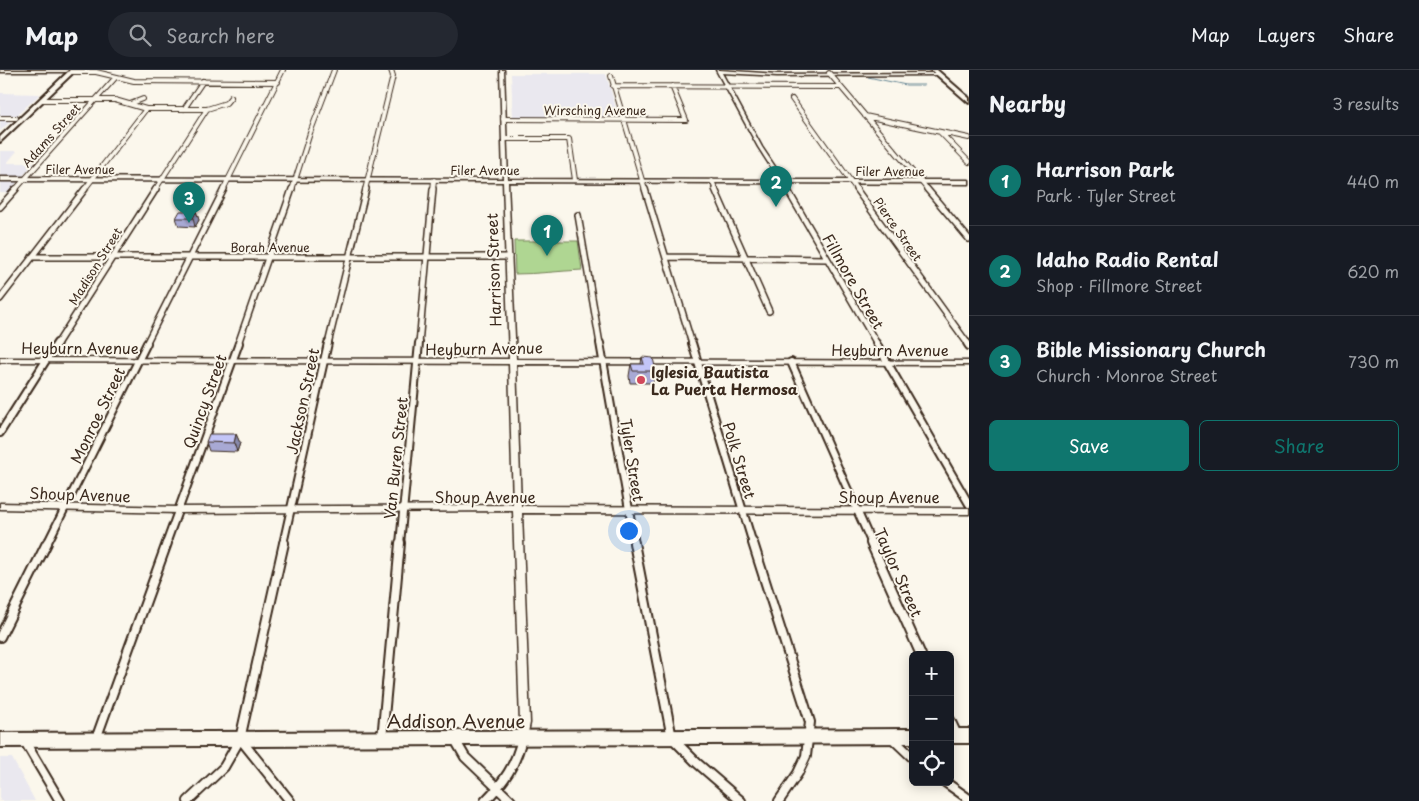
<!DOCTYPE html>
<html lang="en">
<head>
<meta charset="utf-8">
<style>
	:root { --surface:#171b24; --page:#242831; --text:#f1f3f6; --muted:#9ea1a6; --line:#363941; --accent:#0f766e }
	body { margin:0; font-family:"Playpen Sans",sans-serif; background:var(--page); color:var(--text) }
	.controls { position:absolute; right:15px; bottom:15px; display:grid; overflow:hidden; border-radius:8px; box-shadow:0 2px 12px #0003 }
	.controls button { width:45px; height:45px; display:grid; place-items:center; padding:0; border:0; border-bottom:1px solid var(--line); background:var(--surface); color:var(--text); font:25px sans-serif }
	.you { position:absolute; left:628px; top:460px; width:18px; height:18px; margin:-12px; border:4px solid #fff; border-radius:50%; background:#1a73e8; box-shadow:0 0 0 8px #1a73e833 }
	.badge { display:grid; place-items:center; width:32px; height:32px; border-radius:50%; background:var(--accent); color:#fff; font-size:16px; font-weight:700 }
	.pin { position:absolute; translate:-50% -41px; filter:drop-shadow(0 1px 2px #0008) }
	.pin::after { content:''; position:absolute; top:26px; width:18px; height:15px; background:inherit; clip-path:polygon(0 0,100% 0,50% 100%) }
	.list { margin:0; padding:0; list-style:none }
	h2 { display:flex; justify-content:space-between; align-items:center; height:65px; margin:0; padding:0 20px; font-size:21px }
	h2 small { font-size:16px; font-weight:400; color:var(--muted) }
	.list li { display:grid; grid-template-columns:32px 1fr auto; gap:15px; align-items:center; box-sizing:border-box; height:90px; padding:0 20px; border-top:1px solid var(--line) }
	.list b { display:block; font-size:19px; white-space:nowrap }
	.list p { margin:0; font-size:16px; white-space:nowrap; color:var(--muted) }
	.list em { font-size:16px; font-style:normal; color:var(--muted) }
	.actions { display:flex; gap:10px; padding:15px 20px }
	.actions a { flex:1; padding:11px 0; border:1px solid var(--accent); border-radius:8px; text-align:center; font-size:18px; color:var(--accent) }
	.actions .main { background:var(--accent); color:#fff }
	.icon { flex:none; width:28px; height:28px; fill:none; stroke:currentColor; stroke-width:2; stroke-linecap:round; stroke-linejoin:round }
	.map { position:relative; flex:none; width:969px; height:731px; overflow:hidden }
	header { display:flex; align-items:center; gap:30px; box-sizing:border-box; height:70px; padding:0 25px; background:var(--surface); border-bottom:1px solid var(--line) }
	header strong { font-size:24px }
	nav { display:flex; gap:28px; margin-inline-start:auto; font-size:18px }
	.search { width:350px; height:45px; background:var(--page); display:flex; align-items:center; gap:12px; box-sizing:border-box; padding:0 18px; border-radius:28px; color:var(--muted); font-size:19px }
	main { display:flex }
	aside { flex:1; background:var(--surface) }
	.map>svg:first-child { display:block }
	.built { fill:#eae8ef }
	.green { fill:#afd692; stroke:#758058 }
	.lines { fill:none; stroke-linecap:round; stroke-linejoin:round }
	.stream { stroke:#668694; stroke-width:1 }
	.minor-far3-casing { stroke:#3b2a1e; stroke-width:6 }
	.minor-far2-casing { stroke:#3b2a1e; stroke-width:8 }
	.minor-far1-casing { stroke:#3b2a1e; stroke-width:10 }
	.minor-casing { stroke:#3b2a1e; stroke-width:12 }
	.tertiary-casing { stroke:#3b2a1e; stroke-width:3 }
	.primary-casing { stroke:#3b2a1e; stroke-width:4 }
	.minor-far3 { stroke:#fbf7ec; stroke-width:4 }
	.minor-far2 { stroke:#fbf7ec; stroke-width:5 }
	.minor-far1 { stroke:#fbf7ec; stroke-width:6 }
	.minor { stroke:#fbf7ec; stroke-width:8 }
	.tertiary { fill:#fbf7ec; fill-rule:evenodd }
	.primary { fill:#fbf7ec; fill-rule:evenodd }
	.wall { fill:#a8a9d4; stroke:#3b2a1e }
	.shaded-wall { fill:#888aad; stroke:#3b2a1e }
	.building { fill:#c3c5f7; stroke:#3b2a1e }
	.poi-dot { fill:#d1495b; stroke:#fbf7ec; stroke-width:2 }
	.labels { text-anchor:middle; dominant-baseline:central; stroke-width:4; stroke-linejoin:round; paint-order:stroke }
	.far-street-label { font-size:12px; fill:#3b2a1e; stroke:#fbf7ec }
	.street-label { font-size:15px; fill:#3b2a1e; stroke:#fbf7ec }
	.poi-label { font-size:15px; font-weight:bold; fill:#3b2a1e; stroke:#fbf7ec; text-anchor:start }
	.near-street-label { font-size:18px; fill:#3b2a1e; stroke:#fbf7ec }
</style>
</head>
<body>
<header>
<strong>Map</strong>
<div class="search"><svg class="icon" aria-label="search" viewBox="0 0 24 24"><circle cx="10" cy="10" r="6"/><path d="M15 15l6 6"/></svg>Search here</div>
<nav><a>Map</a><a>Layers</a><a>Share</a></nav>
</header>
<main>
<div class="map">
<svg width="969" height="731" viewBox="0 0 969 731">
	<rect width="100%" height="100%" fill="#fbf7ec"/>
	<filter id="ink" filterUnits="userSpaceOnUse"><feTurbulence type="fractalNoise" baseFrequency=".02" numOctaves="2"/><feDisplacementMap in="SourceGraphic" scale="10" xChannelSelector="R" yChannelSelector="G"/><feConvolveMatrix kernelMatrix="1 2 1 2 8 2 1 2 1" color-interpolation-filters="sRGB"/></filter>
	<g filter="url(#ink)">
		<path class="built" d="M511 4H606L619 48H513Z
			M0 24V23L40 24 0 61Z
			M0 81H17L7 93H34L8 123H0Z
			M0 688H12L35 731H0Z"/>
		<path class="green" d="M514 171H578L582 200C559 201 537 204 515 204Z"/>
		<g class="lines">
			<path class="stream" d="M868 7 906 15H924
				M965 23 969 25"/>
			<g class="minor-far3-casing">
				<path id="minor-far3" d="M71 2H96L134 11 278 12
					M829 3 928 120
					M611 6 645 120
					M613 16 840 17
					M792 29 857 120
					M42 30H115L146 39H207L226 33 231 27
					M130 34 143 29
					M184 39 203 11
					M865 46 969 68
					M0 48H16
					M503 49 686 50 672 16
					M940 62 969 92
					M504 69H569L575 110
					M712 111 716 120
					M783 112 788 120
					M15 120 116 7
					M84 120 146 39
					M155 120 207 39
					M223 120 283 0
					M292 120 310 63 334 0
					M365 120 393 6 391 0
					M433 120 434 110"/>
			</g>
			<g class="minor-far2-casing">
				<path id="minor-far2" d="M645 119 692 274
					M715 119 769 241
					M787 119 877 274
					M856 119 968 274
					M927 119 969 169
					M0 137 16 119
					M578 145 600 274
					M32 187H509
					M666 187 827 189
					M0 229 85 119
					M57 274 156 119
					M146 274 224 119
					M238 274 292 119
					M328 274 366 119
					M419 274 433 119"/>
			</g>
			<g class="minor-far1-casing">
				<path id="minor-far1" d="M600 273 635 474
					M692 273 753 474
					M876 273 969 434
					M967 273 969 276
					M791 292 872 474
					M0 363 57 273
					M47 474 147 273
					M166 474 239 273
					M283 474 328 273
					M400 474 419 273"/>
			</g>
			<g class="minor-casing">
				<path id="minor" d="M634 473 672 668 697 693 741 731
					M753 473 810 652 806 686 798 703 779 731
					M871 473 921 585
					M0 567 47 473
					M950 650 957 665
					M454 668 465 687 511 731
					M892 668 913 688
					M96 669 167 473
					M382 669 400 473
					M24 670 60 731
					M241 670 290 731
					M945 712 969 729
					M188 731 224 697 240 669 284 473
					M485 731C504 712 516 695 522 668"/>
			</g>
			<g class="tertiary-casing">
				<path id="tertiary" d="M0 0H67L68 1 66 2H0Z
					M500 0H504L508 109 779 110 758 77 716 0H720L777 4 939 3 940 4 938 5 777 6 722 3 762 77 784 110H969V114L508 112 516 289 969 291V295L516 294 521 436 969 438V444L522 443 530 653 526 672 522 673 518 672 517 668 520 653 513 441 178 443 0 439V433L178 437 513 435 509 294 0 292V288L509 289 503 112 0 111V107L503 109Z"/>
			</g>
			<g class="primary-casing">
				<path id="primary" d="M70 0H76L0 72V67Z
					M931 0H937L969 28V33Z
					M913 659V673L0 677V663Z
					M950 659H969V673H950Z"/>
			</g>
			<use href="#minor-far3" class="minor-far3"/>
			<use href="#minor-far2" class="minor-far2"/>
			<use href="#minor-far1" class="minor-far1"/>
			<use href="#minor" class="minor"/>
			<use href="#tertiary" class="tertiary"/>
			<use href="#primary" class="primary"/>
		</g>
		<path class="wall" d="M196 141 199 150 195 157 179 156 176 148Z
			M642 287 656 301 653 313H630L629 306 631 294H641Z
			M236 364 240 373 237 382 209 381 206 372Z"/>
		<path class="shaded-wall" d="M196 141 199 150 195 157 193 148Z
			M236 364 240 373 237 382 234 373Z"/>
		<path class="building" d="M180 141H196L193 148H176Z
			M642 287 653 288 656 301H633L631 294H644Z
			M209 364H236L234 373 206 372Z"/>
	</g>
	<circle class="poi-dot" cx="641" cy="310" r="5"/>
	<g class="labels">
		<g class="far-street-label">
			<text x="595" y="40">Wirsching Avenue</text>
			<text transform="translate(51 65) rotate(-48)">Adams Street</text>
			<text x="80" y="99">Filer Avenue</text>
			<text x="485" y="100">Filer Avenue</text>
			<text x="890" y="101">Filer Avenue</text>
			<text transform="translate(898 159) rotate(55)">Pierce Street</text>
			<text x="270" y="177">Borah Avenue</text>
			<text transform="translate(95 196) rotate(-58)">Madison Street</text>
		</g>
		<g class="street-label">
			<text transform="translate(493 200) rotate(-92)">Harrison Street</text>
			<text transform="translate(854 211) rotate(60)">Fillmore Street</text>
			<text x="80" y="277">Heyburn Avenue</text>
			<text transform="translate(484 278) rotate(-1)">Heyburn Avenue</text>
			<text x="890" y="279">Heyburn Avenue</text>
			<text transform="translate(204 331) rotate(-70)">Quincy Street</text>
			<text transform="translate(302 331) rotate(-78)">Jackson Street</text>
			<text transform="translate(97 345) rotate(-64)">Monroe Street</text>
			<text transform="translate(395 388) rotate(-84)">Van Buren Street</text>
			<text transform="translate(633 390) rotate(81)">Tyler Street</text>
			<text transform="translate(740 390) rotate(73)">Polk Street</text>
			<text transform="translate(80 424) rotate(2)">Shoup Avenue</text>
			<text x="485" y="426">Shoup Avenue</text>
			<text x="889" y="426">Shoup Avenue</text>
			<text transform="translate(899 502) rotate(66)">Taylor Street</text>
		</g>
		<g class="poi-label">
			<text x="651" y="301">Iglesia Bautista<tspan x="651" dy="17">La Puerta Hermosa</tspan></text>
		</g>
		<g class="near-street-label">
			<text x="456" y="650">Addison Avenue</text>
		</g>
	</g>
</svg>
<div class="controls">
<button>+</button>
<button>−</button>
<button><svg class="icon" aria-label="locate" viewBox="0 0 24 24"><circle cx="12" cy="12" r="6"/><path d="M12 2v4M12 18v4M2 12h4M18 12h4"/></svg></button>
</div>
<div class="you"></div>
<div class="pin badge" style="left:547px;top:186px">1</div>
<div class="pin badge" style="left:776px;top:137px">2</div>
<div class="pin badge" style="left:189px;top:153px">3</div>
</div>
<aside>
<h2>Nearby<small>3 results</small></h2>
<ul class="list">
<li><span class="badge">1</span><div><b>Harrison Park</b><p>Park · Tyler Street</p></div><em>440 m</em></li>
<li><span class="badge">2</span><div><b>Idaho Radio Rental</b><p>Shop · Fillmore Street</p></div><em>620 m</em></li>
<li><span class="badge">3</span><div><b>Bible Missionary Church</b><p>Church · Monroe Street</p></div><em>730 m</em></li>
</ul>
<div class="actions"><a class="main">Save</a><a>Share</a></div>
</aside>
</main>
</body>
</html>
